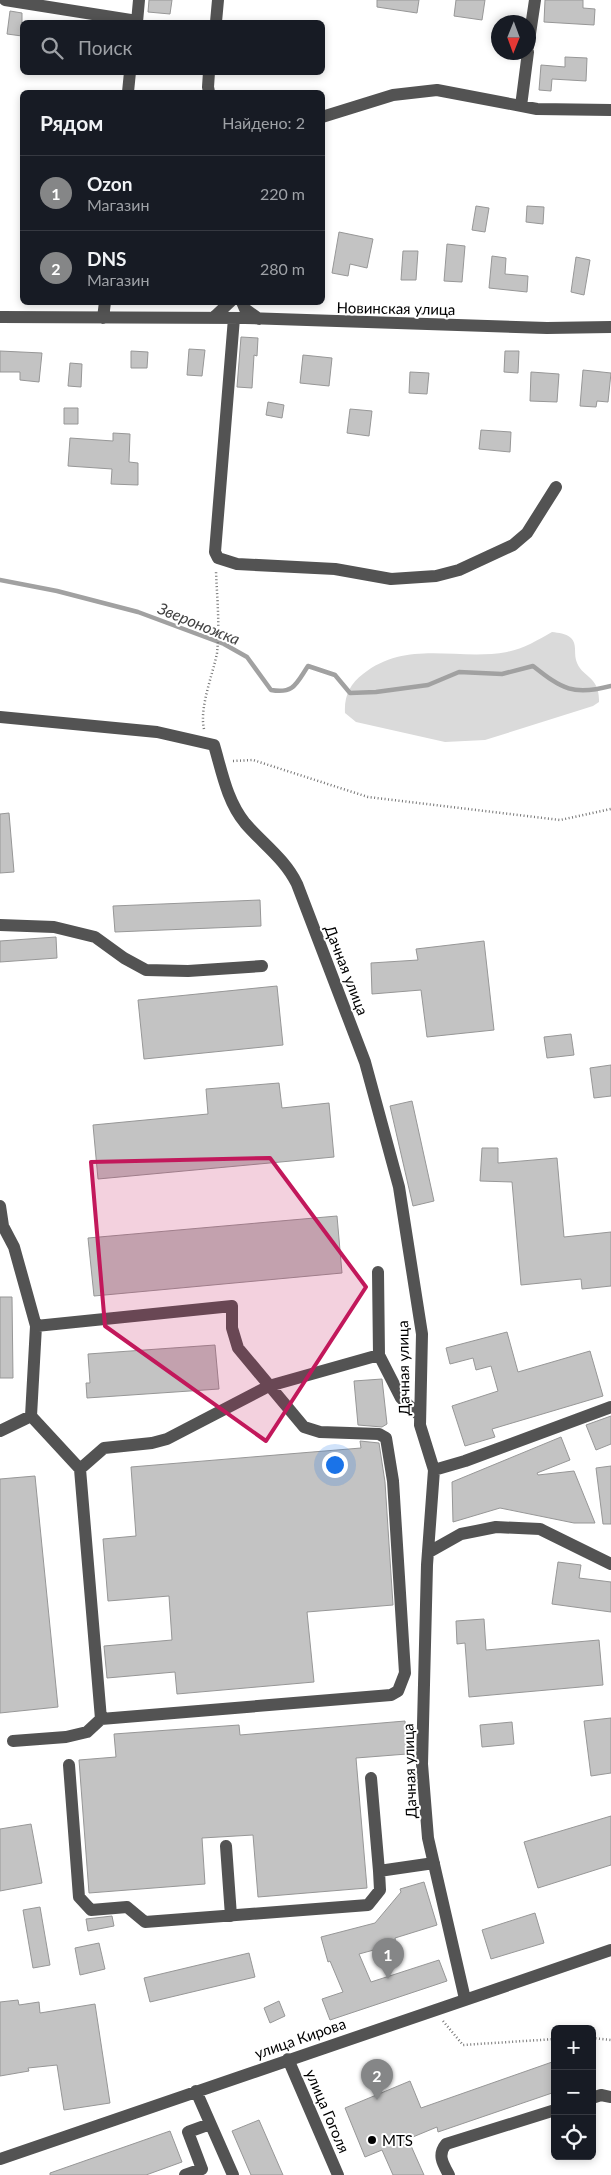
<!DOCTYPE html>
<html lang="ru">
<head>
<meta charset="utf-8">
<style>
	:root { --surface:#171b24; --page:#242831; --text:#f1f3f6; --muted:#9ea1a6; --line:#363941; --accent:#858687 }
	body { margin:0; font-family:Lato,sans-serif; background:var(--page); color:var(--text) }
	.controls { position:absolute; right:15px; bottom:15px; display:grid; overflow:hidden; border-radius:8px; box-shadow:0 2px 8px #0003 }
	.controls button { width:45px; height:45px; display:grid; place-items:center; padding:0; border:0; border-bottom:1px solid var(--line); background:var(--surface); color:var(--text); font:25px sans-serif }
	.compass { position:absolute; left:491px; top:15px; width:45px; height:45px; border-radius:50%; background:var(--surface); box-shadow:0 2px 8px #0003; rotate:181deg }
	.you { position:absolute; left:334px; top:1464px; width:18px; height:18px; margin:-12px; border:4px solid #fff; border-radius:50%; background:#1a73e8; box-shadow:0 0 0 8px #1a73e833 }
	.badge { display:grid; place-items:center; width:32px; height:32px; border-radius:50%; background:var(--accent); color:#fff; font-size:16px; font-weight:700 }
	.pin { position:absolute; translate:-50% -41px; filter:drop-shadow(0 1px 2px #0008) }
	.pin::after { content:''; position:absolute; top:26px; width:18px; height:15px; background:inherit; clip-path:polygon(0 0,100% 0,50% 100%) }
	.list { margin:0; padding:0; list-style:none }
	h2 { display:flex; justify-content:space-between; align-items:center; height:65px; margin:0; padding:0 20px; font-size:21px }
	h2 small { font-size:16px; font-weight:400; color:var(--muted) }
	.list li { display:grid; grid-template-columns:32px 1fr auto; gap:15px; align-items:center; box-sizing:border-box; height:75px; padding:0 20px; border-top:1px solid var(--line) }
	.list b { display:block; font-size:19px; white-space:nowrap }
	.list p { margin:0; font-size:16px; white-space:nowrap; color:var(--muted) }
	.list em { font-size:16px; font-style:normal; color:var(--muted) }
	.icon { flex:none; width:28px; height:28px; fill:none; stroke:currentColor; stroke-width:2; stroke-linecap:round; stroke-linejoin:round }
	.map { position:relative; flex:none; width:611px; height:2175px; overflow:hidden }
	.search { position:absolute; background:var(--surface); box-shadow:0 2px 8px #0003; left:20px; top:20px; width:305px; height:55px; display:flex; align-items:center; gap:12px; box-sizing:border-box; padding:0 18px; border-radius:8px; color:var(--muted); font-size:19px }
	.panel { position:absolute; background:var(--surface); box-shadow:0 2px 8px #0003; left:20px; top:90px; width:305px; height:215px; border-radius:8px }
	.map>svg:first-child { display:block }
	.green { fill:#dadada }
	.lines { fill:none; stroke-linecap:round; stroke-linejoin:round }
	.stream { stroke:#a1a1a1; stroke-width:4.5 }
	.building { fill:#c3c3c3; stroke:#979797 }
	.path { stroke:#757575; stroke-width:2.5; stroke-dasharray:1 2.5; stroke-linecap:butt }
	.minor { stroke:#535353; stroke-width:12 }
	.marked { fill:#c2185b; fill-opacity:0.2; stroke:#c2185b; stroke-width:4; stroke-linejoin:round }
	.poi-dot { fill:#000; stroke:#fff; stroke-width:2 }
	.labels { text-anchor:middle; dominant-baseline:central; stroke-width:4; stroke-linejoin:round; paint-order:stroke }
	.street-label { font-size:15px; fill:#000; stroke:#fff }
	.poi-label { font-size:15px; fill:#000; stroke:#fff; text-anchor:start }
	.water-label { font-size:16px; font-style:italic; fill:#424242; stroke:#fff }
</style>
</head>
<body>
<div class="map">
<svg width="611" height="2175" viewBox="0 0 611 2175">
	<rect width="100%" height="100%" fill="#fff"/>
	<path class="green" d="M552 632C559 633 565 633 571 638 577 644 574 652 576 660 581 678 600 675 599 702L593 706 485 740 445 742 356 722 345 713C344 696 350 684 363 674 407 639 457 661 507 652 523 649 538 640 552 632Z"/>
	<g class="lines">
		<path class="stream" d="M0 580 57 591 138 612 224 644 247 657 271 690C294 694 296 684 308 666L335 675 350 693 376 692 428 685 459 672 502 674 533 666C562 689 573 696 611 686"/>
	</g>
	<path class="building" d="M149 0H172L170 14 148 12Z
		M377 0H419L417 13 377 7Z
		M456 0H485L482 20 454 16Z
		M545 0H583V8L595 9 594 25 544 22Z
		M10 11 22 13V36L7 34Z
		M565 57 587 58 586 81 552 79 551 91 539 90 541 65 565 67Z
		M476 206 489 208 485 232 472 230Z
		M527 206 544 207 543 224 526 222Z
		M339 232 373 239 367 268 350 264 348 276 332 273Z
		M447 244 465 246 462 282 444 281Z
		M403 251H418L416 280H401Z
		M492 256 506 258 505 274 528 276 527 292 489 288Z
		M576 257 590 260 584 295 571 292Z
		M241 337 258 338 257 356 254 355 252 388 237 387Z
		M189 349 205 350 202 376 187 375Z
		M0 351 42 353 39 382 20 380V372H0Z
		M131 351 148 352 147 368H131Z
		M505 351H519L518 373 504 372Z
		M303 355 332 358 329 386 300 383Z
		M70 363 82 364 81 387 68 386Z
		M583 370 611 373 608 402 597 401 596 407 580 406Z
		M410 372 429 373 427 394 409 393Z
		M531 372 559 374 557 402 530 401Z
		M268 402 284 405 282 418 266 415Z
		M64 408H78V424H64Z
		M350 409 372 411 369 436 347 433Z
		M481 430 511 432 510 452 479 449Z
		M113 433 130 434 129 462 138 463V485L111 484 112 469 68 466 70 438 113 441Z
		M9 813 14 872 0 873V814Z
		M260 900 261 926 115 932 113 906Z
		M56 937 57 958 0 962V941Z
		M484 941 494 1030 427 1037 421 990 372 994 371 963 418 960 416 949Z
		M277 986 283 1045 144 1059 138 1000Z
		M571 1034 574 1055 547 1058 544 1037Z
		M611 1065V1096L594 1098 590 1068Z
		M279 1083 282 1108 329 1103 334 1157 98 1179 93 1125 208 1114 206 1089Z
		M412 1101 434 1201 413 1206 390 1106Z
		M482 1148H498V1163L557 1158 564 1237 611 1232V1286L582 1289 581 1279 521 1285 512 1182 480 1181Z
		M337 1216 342 1273 94 1296 88 1238Z
		M0 1297H12L13 1378H0Z
		M507 1332 518 1372 590 1351 603 1396 492 1429 495 1437 465 1446 452 1406 498 1391 491 1366 476 1370 473 1358 450 1364 446 1348Z
		M215 1345 219 1389 87 1398 86 1383H90L88 1354Z
		M382 1379 387 1424 382 1427 358 1425 354 1381Z
		M611 1416V1444L596 1450 586 1425Z
		M561 1437 570 1460 537 1473 538 1475 574 1471 595 1523H574L500 1508 453 1522 452 1482Z
		M360 1441 379 1443 385 1482 393 1605 307 1612 314 1682 177 1694 175 1672 107 1678 104 1646 172 1640 169 1596 108 1601 103 1539 136 1536 131 1467 361 1448Z
		M611 1466V1524H603L596 1468Z
		M35 1476 58 1707 0 1713V1479Z
		M558 1562 581 1565 579 1578 611 1582V1612L552 1604Z
		M484 1619 486 1650 599 1640 603 1685 469 1697 465 1643 457 1644 456 1621Z
		M611 1718V1773L591 1776 584 1721Z
		M405 1721 407 1754 356 1758 367 1888 258 1897 253 1835 202 1838 205 1884 89 1893 79 1760 116 1757 114 1734 239 1725 240 1735Z
		M512 1722 514 1744 482 1747 480 1725Z
		M611 1816V1865L538 1888 524 1842Z
		M31 1824 42 1883 0 1891V1829Z
		M424 1882 437 1925 395 1938 396 1944 359 1954 371 1982 439 1960 447 1981 330 2020 322 1999 343 1992 330 1961 328 1962 321 1937 375 1923 401 1892 400 1889Z
		M40 1907 50 1965 33 1968 23 1910Z
		M535 1913 544 1943 491 1959 482 1930Z
		M112 1916 114 1926 88 1931 86 1919Z
		M99 1943 105 1969 80 1975 75 1948Z
		M249 1953 255 1977 150 2002 144 1978Z
		M18 2000 19 2005 39 2002 40 2013 95 2004 110 2103 64 2110 57 2065 28 2068 29 2071 0 2076V2002Z
		M279 2001 285 2016 270 2023 264 2008Z
		M555 2061V2092L438 2132 437 2127 408 2139 424 2175H393L382 2150 365 2157 345 2108 410 2081 421 2108Z
		M259 2120 283 2175H251L232 2131Z
		M170 2131 182 2162 146 2175H50V2173Z"/>
	<g class="lines">
		<path class="path" d="M204 729C199 708 213 674 217 653 220 626 217 598 216 571
			M233 761 253 760 368 797 560 820 611 809
			M443 2021 463 2045 555 2039
			M592 2038 611 2040"/>
		<path class="minor" d="M5 0 137 21
			M137 22 139 0
			M216 22 218 0
			M528 47 535 0
			M209 72 208 87 209 92
			M128 92 130 72
			M521 106 528 52
			M322 117 393 95 437 90 537 109 611 110
			M242 302 245 309 259 319
			M0 317 245 318 547 328 611 327
			M103 318 105 302
			M213 318 230 302
			M234 318 215 552 218 558 237 564 335 569 391 579 436 576 459 570 513 545 527 533 556 487
			M0 717 157 732 214 745C222 772 227 801 245 823 263 844 285 859 297 884L365 1062 399 1187 422 1334 420 1425 434 1470 427 1565 422 1764 428 1838 465 1999
			M0 925 54 927 95 937 124 958 146 970 188 971 262 966
			M0 1206 3 1226 14 1247 36 1326
			M378 1272 379 1355
			M31 1416 36 1326 232 1306V1328L238 1348 304 1427 320 1432 379 1434 386 1438 393 1481 405 1673 398 1691 391 1695 101 1719
			M0 1431 31 1416 80 1469 101 1719 87 1732 66 1737 13 1741
			M80 1469 104 1448 152 1443 167 1439 269 1386 379 1355 401 1398 420 1416
			M434 1470 465 1461 611 1407
			M429 1552 461 1534 496 1527 540 1529 611 1564
			M69 1765 79 1897 91 1910 127 1907 145 1922 368 1905 380 1890 379 1871
			M371 1778 379 1871 434 1863
			M226 1846 231 1916
			M288 2059 338 2175
			M196 2091 233 2175
			M592 2098 601 2095 611 2097
			M0 2159 611 1950
			M185 2175 202 2169 188 2132 210 2124
			M449 2175C443 2164 437 2155 446 2144L555 2110"/>
	</g>
	<path class="marked" d="M270 1158 366 1287 266 1441 105 1326 91 1162Z"/>
	<circle class="poi-dot" cx="372" cy="2140" r="5"/>
	<g class="labels">
		<g class="street-label">
			<text transform="translate(396 308) rotate(1)">Новинская улица</text>
			<text transform="translate(347 970) rotate(69)">Дачная улица</text>
			<text transform="translate(403 1368) rotate(-91)">Дачная улица</text>
			<text transform="translate(409 1771) rotate(-92)">Дачная улица</text>
			<text transform="translate(300 2038) rotate(-19)">улица Кирова</text>
			<text transform="translate(328 2111) rotate(67)">улица Гоголя</text>
		</g>
		<g class="poi-label">
			<text x="382" y="2140">MTS</text>
		</g>
		<g class="water-label">
			<text transform="translate(199 623) rotate(22)">Звероножка</text>
		</g>
	</g>
</svg>
<div class="controls">
<button>+</button>
<button>−</button>
<button><svg class="icon" aria-label="locate" viewBox="0 0 24 24"><circle cx="12" cy="12" r="6"/><path d="M12 2v4M12 18v4M2 12h4M18 12h4"/></svg></button>
</div>
<svg class="compass" viewBox="-18 -18 36 36"><path d="M0-13l5 13h-10z" fill="#e53935"/><path d="M0 13l5-13h-10z" fill="#9ea1a6"/></svg>
<div class="you"></div>
<div class="pin badge" style="left:388px;top:1979px">1</div>
<div class="pin badge" style="left:377px;top:2100px">2</div>
<div class="search"><svg class="icon" aria-label="search" viewBox="0 0 24 24"><circle cx="10" cy="10" r="6"/><path d="M15 15l6 6"/></svg>Поиск</div>
<section class="panel">
<h2>Рядом<small>Найдено: 2</small></h2>
<ul class="list">
<li><span class="badge">1</span><div><b>Ozon</b><p>Магазин</p></div><em>220 m</em></li>
<li><span class="badge">2</span><div><b>DNS</b><p>Магазин</p></div><em>280 m</em></li>
</ul>
</section>
</div>
</body>
</html>
